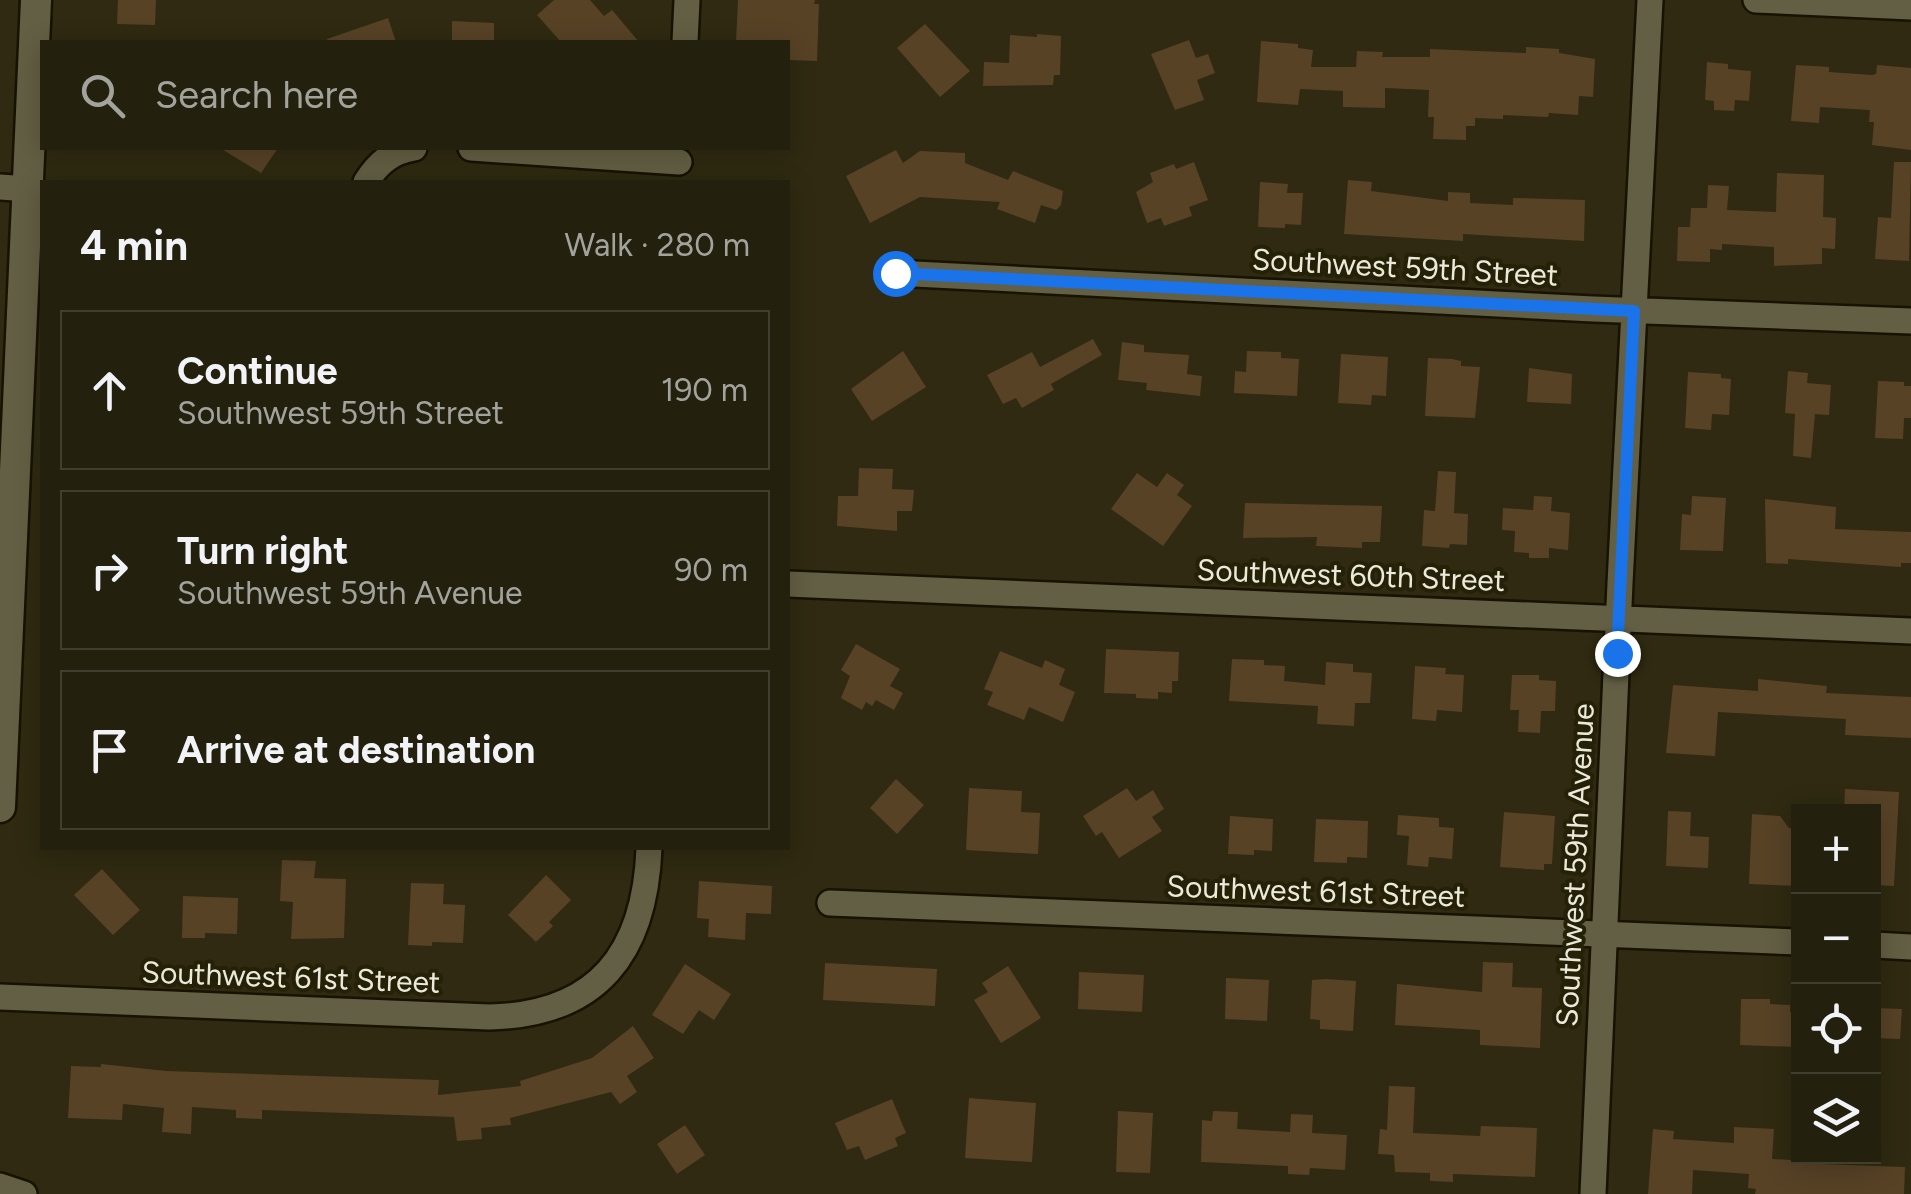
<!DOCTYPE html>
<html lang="en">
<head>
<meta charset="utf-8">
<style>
	:root { --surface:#23200d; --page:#2f2d1b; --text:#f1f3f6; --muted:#a3a39d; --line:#403e2e }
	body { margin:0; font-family:Figtree,sans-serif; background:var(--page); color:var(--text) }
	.controls { position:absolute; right:30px; bottom:30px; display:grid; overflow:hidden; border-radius:0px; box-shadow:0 5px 25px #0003 }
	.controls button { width:90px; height:90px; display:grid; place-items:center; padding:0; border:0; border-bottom:2px solid var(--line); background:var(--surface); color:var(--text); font:50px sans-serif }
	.stop { position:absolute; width:30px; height:30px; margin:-22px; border:8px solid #1a73e8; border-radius:50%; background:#fff }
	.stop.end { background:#1a73e8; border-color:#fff; box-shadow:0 2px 10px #0008 }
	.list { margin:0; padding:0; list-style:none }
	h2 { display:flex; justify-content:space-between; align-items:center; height:130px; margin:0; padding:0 40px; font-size:42px }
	h2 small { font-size:32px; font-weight:400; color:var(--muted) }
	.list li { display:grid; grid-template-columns:65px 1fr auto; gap:30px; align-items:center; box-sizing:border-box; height:160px; margin:0 20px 20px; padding:0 20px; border:2px solid var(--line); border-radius:0px }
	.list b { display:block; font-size:38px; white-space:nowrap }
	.list p { margin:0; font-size:32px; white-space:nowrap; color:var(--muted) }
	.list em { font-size:32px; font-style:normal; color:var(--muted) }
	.icon { flex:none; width:55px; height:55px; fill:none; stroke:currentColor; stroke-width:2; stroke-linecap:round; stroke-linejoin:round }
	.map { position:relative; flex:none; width:1911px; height:1194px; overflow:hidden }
	.search { position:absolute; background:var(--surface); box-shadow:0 5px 25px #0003; left:40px; top:40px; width:750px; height:110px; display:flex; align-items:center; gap:25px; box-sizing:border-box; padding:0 35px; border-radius:0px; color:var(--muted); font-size:38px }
	.panel { position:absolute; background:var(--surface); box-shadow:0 5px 25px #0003; left:40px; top:180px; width:750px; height:670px; border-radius:0px }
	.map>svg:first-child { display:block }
	.building { fill:#574226 }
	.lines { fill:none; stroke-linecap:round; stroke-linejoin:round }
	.street-casing { stroke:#171300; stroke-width:30 }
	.secondary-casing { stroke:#171300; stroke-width:35 }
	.street { stroke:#635f44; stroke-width:25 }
	.secondary { stroke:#635f44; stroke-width:30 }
	.route { stroke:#1a73e8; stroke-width:12 }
	.labels { text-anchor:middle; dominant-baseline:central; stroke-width:8; stroke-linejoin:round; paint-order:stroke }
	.street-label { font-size:30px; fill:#ebe9da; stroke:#252107 }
</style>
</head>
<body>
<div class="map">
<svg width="1911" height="1194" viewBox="0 0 1911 1194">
	<rect width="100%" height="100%" fill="#2f2a11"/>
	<path class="building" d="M118 0H156L155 25 117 24Z
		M554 0H590L604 16 612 10 639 42H561L537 15Z
		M738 0H815L814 4H819L817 61 788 60V42H736Z
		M388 18 396 42H328L327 39Z
		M452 21 494 23V42H452Z
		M925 24 970 71 940 97 897 48Z
		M1037 34 1061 36 1060 75H1054L1053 85 983 86 984 62 1009 63 1010 35 1037 37Z
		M1189 40 1196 58 1208 54 1215 73 1197 80 1204 100 1175 110 1151 54Z
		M1261 41 1298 44V48L1313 50 1311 67H1356L1357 51 1383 52 1382 57H1430V49L1526 53V47L1559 49V53L1595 59 1593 97 1579 96 1578 115 1549 113 1548 117 1503 115V119L1475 118V126H1466V140L1433 139 1434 117H1428L1429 90 1385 88V108L1343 107V91L1300 89 1298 105 1257 102Z
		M1707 62 1728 64V69L1751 71 1749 101 1735 100 1734 111 1714 110V101L1705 100Z
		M1796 65 1829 67V72L1872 75 1876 74 1877 65 1911 68V150L1872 145 1874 122H1869L1870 110 1820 107 1819 123 1791 121Z
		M220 148H278L261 173Z
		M896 150 903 163 920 151 965 153V163L1008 180 1013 171 1063 191 1061 205 1056 210 1041 205 1035 223 997 209 1000 202 920 197 870 223 846 176Z
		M1194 162 1208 200 1189 207 1192 216 1164 226 1161 218 1147 223 1136 192 1153 182 1150 173 1174 164 1176 169Z
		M1894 162H1911L1909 261 1875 259 1878 217 1891 218Z
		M1777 173 1824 175 1823 217 1836 218 1835 249 1822 248V264L1774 266V247L1722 244V250L1710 249V262L1677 261 1678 227H1690L1691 208H1707L1708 185 1729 186 1727 210 1776 212Z
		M1348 180 1372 182 1371 191 1448 201V192L1470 193V203L1513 205V198L1585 200 1584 241 1463 234V241L1344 234Z
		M1260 182 1288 184 1287 193H1303L1301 225 1285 224V228L1258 227Z
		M1093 339 1102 355 1051 384 1054 390 1022 408 1016 398 1003 404 987 375 1032 352 1040 367Z
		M1122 342 1144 345V352L1189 355 1187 374 1202 376 1200 396 1146 390 1147 383 1118 380Z
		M903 351 926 387 872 421 851 389Z
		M1247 351 1281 352V358L1299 359 1297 396 1234 393 1235 371 1246 372Z
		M1341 354 1388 357 1386 396 1372 395 1371 405 1338 403Z
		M1428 358 1452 359 1461 361V366L1480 367 1475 418 1425 416Z
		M1529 368 1572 374 1571 404 1527 402Z
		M1788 371 1808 373 1807 383 1831 385 1829 415 1815 414 1811 458 1793 456 1795 414 1785 413Z
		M1688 372 1721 374V378L1731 379 1729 415 1712 414 1711 430 1685 428Z
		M1878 381 1904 382V386H1911V418H1904L1903 439 1875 438Z
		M859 468 893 469 892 489 914 490 912 511H897V531L837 526 838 496H858Z
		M1438 471 1456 472 1454 513 1468 514 1467 545 1450 544 1449 548 1422 546 1424 510 1435 511Z
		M1137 473 1157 487 1167 473 1184 485 1177 495 1192 506 1163 546 1111 509Z
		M1534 496 1552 497 1551 511 1570 513 1568 550 1549 548V558H1529V553L1514 552 1515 531 1502 530 1503 508 1533 510Z
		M1692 496 1726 498 1723 551 1680 550 1682 514 1691 515Z
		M1765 499 1836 507 1835 529 1911 532V563H1901V567L1788 559V564L1766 563Z
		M1245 503 1382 506 1380 542H1362V548L1316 546 1317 537 1243 538Z
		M856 644 900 669 890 686 903 693 894 710 876 700 872 706 866 702 862 710 841 698 850 676 841 670Z
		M1106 649 1179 652 1178 681H1172V693L1158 692V699L1136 698V694L1104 693Z
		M1000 651 1042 668 1045 660 1065 669 1059 685 1075 692 1063 722 1029 707 1024 720 987 705 993 692 984 689Z
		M1232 659 1264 660V665L1285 666 1284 681 1325 685 1326 662 1353 664V672L1372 673 1370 703H1355L1354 726 1317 724 1318 706 1229 701Z
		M1415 666 1446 668 1445 674 1464 675 1462 712 1437 710 1436 721 1412 719Z
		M1512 675H1539V680L1556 681 1555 711H1541L1540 733 1518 732 1519 710H1510Z
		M1758 679 1827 686 1826 693 1911 697V738L1845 735 1846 719 1718 712 1715 756 1666 753 1673 685 1758 691Z
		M896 779 924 805 897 834 870 808Z
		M969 788 1022 791 1021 812 1040 813 1038 854 966 850Z
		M1127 788 1136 801 1153 790 1164 809 1152 817 1162 831 1119 858 1102 832 1096 836 1083 816Z
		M1845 789 1899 792 1894 886 1874 885V812H1844Z
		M1668 811 1691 812 1690 836 1709 837 1708 868 1666 866Z
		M1504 812 1555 816 1552 864H1544V870L1500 867Z
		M1752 814 1780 816 1789 828H1798V886L1749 884Z
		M1398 815 1439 818V827L1454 828 1452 859 1429 857 1428 867 1407 865 1409 836 1397 835Z
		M1230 816 1273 819 1272 851 1254 850V855L1228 854Z
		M1316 819 1368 821 1367 858 1347 857V863L1314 862Z
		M282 860 316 861 314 878 346 879 344 938 291 939 293 902 280 901Z
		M102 869 140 910 113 935 74 895Z
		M546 875 571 900 549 922 553 926 536 942 508 915Z
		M699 881 772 886 771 914 746 913 745 940 708 937 709 919 697 918Z
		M411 883 444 884 443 904 465 905 463 943 432 942V946L408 945Z
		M183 896 238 898 237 934 205 933V938H182Z
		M1483 962 1513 963 1512 987 1542 988 1540 1048 1480 1045V1030L1395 1025 1397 984 1482 992Z
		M825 963 937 969 935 1006 823 1000Z
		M685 964 731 994 714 1020 699 1010 683 1034 652 1015Z
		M1008 966 1041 1018 1001 1043 974 1000 988 992 982 983Z
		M1079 972 1144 975 1142 1012 1078 1009Z
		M1226 978 1269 980 1267 1021 1225 1019Z
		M1326 979 1356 981 1353 1031 1320 1029V1020L1310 1019 1312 980Z
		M1741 999H1770V1004L1790 1005V1012H1798V1047L1740 1045Z
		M1874 1008 1902 1009 1900 1039 1874 1038Z
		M633 1026 654 1058 627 1076 637 1092 620 1104 611 1092 510 1118 511 1125 481 1128 482 1139 457 1141 454 1117 262 1110V1119L236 1118V1110L192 1107 191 1134 162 1132 164 1108 123 1104 122 1120 68 1118 71 1066 101 1067V1064L166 1071 439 1080 438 1095 521 1086 520 1081 592 1058Z
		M1389 1086 1415 1087 1413 1133 1480 1136 1481 1126 1537 1128 1535 1177 1453 1174V1182L1430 1181V1173L1395 1172 1394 1155 1378 1154 1380 1129 1387 1130Z
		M969 1098 1036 1103 1032 1162 965 1158Z
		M892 1099 906 1133 895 1138 898 1146 865 1160 859 1146 847 1150 835 1123Z
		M1118 1111 1153 1113 1150 1173 1116 1172Z
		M1213 1111 1238 1112 1237 1129 1290 1132 1291 1114 1313 1115 1312 1133 1347 1135 1345 1170 1310 1168 1309 1175 1288 1174V1166L1201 1162 1202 1120 1212 1121Z
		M685 1125 705 1155 677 1174 657 1144Z
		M1734 1127 1774 1129 1772 1159 1792 1160V1163L1905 1167 1904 1194H1755L1756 1189 1748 1188 1749 1174 1693 1170 1692 1194H1648L1653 1129 1674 1131 1673 1139 1734 1143Z"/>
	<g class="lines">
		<g class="street-casing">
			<path id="street" d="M1756 0 1911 7
				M685 42 687 0
				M471 148 679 162
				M366 182C378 163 391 152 414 148
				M0 187 28 189
				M895 273 1593 309 1911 321
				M788 584 1911 631
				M830 903 1798 942
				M1874 945 1911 947
				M0 997 489 1017C598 1015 645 953 649 848
				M0 1186 24 1194
				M1593 1194 1620 583 1650 0"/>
		</g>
		<g class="secondary-casing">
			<path id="secondary" d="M0 807 36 0"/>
		</g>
		<use href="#street" class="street"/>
		<use href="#secondary" class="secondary"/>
	</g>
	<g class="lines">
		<path class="route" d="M895 273 1634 311 1617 653"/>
	</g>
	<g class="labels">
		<g class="street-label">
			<text transform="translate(1405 267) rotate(3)">Southwest 59th Street</text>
			<text transform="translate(1351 575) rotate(2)">Southwest 60th Street</text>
			<text transform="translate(1575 865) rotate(-87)">Southwest 59th Avenue</text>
			<text transform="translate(1316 891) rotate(2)">Southwest 61st Street</text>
			<text transform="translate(291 977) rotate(2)">Southwest 61st Street</text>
		</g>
	</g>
</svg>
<div class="controls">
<button>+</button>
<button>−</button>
<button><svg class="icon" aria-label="locate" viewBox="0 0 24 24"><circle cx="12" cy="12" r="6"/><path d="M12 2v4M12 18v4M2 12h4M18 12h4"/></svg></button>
<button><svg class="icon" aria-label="layers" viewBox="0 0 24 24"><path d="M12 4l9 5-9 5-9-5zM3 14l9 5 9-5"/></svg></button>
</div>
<div class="stop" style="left:895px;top:273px"></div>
<div class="stop end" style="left:1617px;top:653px"></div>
<div class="search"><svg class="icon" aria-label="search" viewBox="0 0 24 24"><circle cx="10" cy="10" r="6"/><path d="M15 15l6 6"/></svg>Search here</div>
<section class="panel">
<h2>4 min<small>Walk · 280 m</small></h2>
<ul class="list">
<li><svg class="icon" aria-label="ahead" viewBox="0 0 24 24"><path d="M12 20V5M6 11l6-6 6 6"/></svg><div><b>Continue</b><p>Southwest 59th Street</p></div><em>190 m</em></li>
<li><svg class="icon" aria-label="right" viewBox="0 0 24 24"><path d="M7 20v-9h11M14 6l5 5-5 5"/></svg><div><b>Turn right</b><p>Southwest 59th Avenue</p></div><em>90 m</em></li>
<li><svg class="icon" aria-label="arrive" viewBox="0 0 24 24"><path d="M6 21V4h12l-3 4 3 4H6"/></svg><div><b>Arrive at destination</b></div></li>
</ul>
</section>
</div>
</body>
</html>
